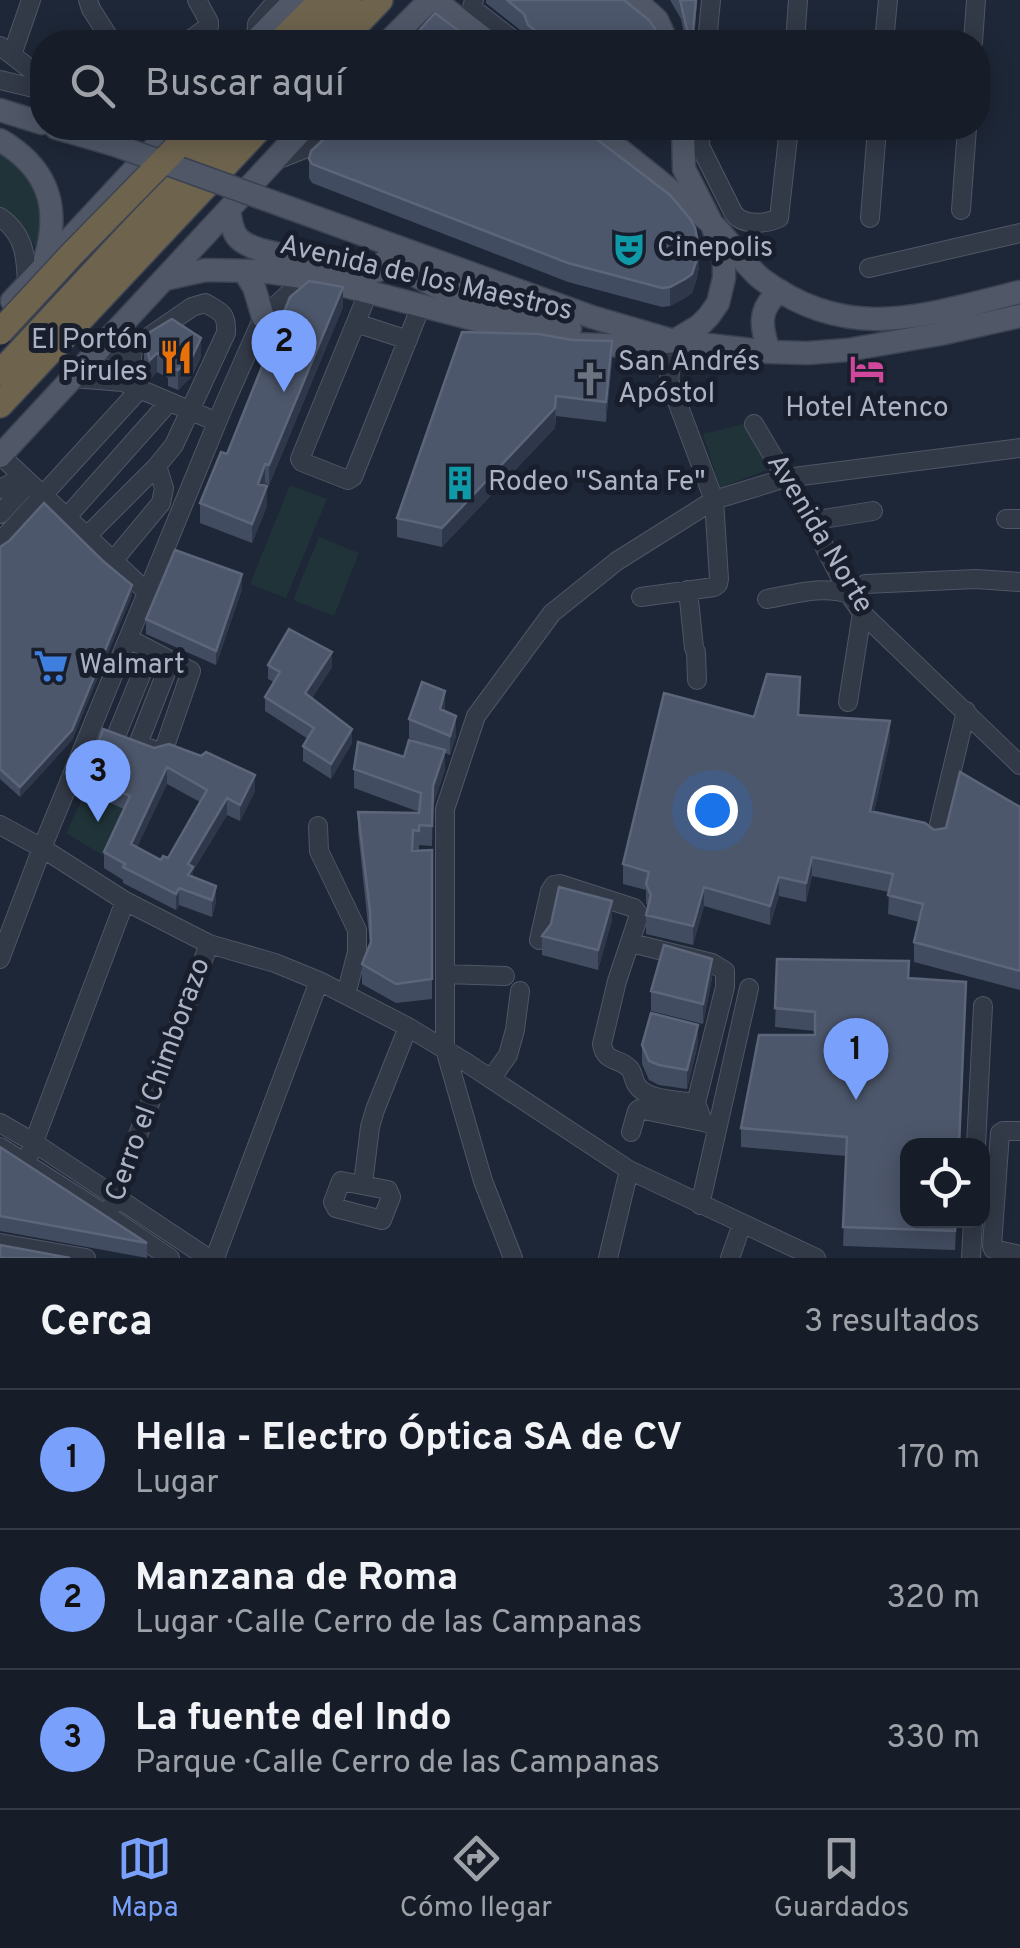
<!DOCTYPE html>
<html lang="es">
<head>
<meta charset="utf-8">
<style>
	:root { --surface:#161d29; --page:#232a35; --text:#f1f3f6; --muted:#9ea2a8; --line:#353b46; --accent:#79a1fc }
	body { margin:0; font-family:Overpass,sans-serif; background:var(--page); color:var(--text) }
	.controls { position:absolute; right:30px; bottom:30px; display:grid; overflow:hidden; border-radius:20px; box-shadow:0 5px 25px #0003 }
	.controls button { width:90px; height:90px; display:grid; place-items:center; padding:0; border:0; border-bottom:2px solid var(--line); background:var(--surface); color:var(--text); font:50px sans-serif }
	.you { position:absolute; left:712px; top:810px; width:35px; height:35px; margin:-25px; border:8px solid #fff; border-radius:50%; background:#1a73e8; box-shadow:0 0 0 15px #1a73e833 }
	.badge { display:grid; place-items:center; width:65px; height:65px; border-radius:50%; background:var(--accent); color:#111; font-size:32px; font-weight:700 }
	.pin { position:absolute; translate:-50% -82px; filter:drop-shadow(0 2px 5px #0008) }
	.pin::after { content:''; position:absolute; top:52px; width:35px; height:30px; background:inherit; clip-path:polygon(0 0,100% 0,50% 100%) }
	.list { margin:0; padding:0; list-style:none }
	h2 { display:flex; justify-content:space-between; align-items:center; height:130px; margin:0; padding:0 40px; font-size:42px }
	h2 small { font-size:32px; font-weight:400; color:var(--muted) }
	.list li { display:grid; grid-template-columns:65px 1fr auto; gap:30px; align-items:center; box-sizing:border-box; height:140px; padding:0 40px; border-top:2px solid var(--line) }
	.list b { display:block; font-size:38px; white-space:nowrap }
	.list p { margin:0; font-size:32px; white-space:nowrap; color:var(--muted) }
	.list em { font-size:32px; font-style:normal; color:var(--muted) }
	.icon { flex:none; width:55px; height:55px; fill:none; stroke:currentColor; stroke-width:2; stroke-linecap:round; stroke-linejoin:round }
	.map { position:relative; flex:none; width:1020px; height:1258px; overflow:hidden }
	.search { position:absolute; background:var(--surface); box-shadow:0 5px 25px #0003; left:30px; right:30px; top:30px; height:110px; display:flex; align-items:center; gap:25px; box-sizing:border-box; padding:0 35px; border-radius:40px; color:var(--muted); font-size:38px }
	.sheet { height:550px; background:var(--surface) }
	nav { display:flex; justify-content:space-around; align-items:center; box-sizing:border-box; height:140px; border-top:2px solid var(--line); background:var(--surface); font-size:28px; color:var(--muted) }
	nav a { display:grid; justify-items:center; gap:5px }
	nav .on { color:var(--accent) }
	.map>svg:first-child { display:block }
	.park { fill:#203338 }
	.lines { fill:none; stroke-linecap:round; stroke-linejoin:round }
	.minor-casing { stroke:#4f5666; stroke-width:20 }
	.major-casing { stroke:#3b4251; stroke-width:25 }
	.highway-casing { stroke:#3d4352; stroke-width:28 }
	.minor { stroke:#323947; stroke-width:18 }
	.major { stroke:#505868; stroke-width:22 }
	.highway { stroke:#6e644e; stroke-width:25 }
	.major-bridge-casing { stroke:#3b4251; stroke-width:25; stroke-linecap:butt }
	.highway-bridge-casing { stroke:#3d4352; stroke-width:28; stroke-linecap:butt }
	.major-bridge { stroke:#505868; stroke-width:22 }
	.highway-bridge { stroke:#6e644e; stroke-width:25 }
	.wall { fill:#424c60; fill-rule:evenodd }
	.shaded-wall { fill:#2f384b }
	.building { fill:#4d576b; stroke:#5c6579; stroke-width:2.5; fill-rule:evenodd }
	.labels { text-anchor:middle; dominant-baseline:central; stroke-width:10; stroke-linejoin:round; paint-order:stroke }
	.poi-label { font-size:28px; fill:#acb3c5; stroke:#181e2c; text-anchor:start }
	.street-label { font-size:28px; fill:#acb3c5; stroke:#181e2c }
</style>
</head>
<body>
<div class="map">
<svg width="1020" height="1258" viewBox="0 0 1020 1258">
	<rect width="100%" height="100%" fill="#1e2737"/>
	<path class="park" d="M0 147 38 184 43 255 36 248 21 224 0 209Z
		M744 424 769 469 720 488 703 434Z
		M290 485 327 499 286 598 250 584Z
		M319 537 359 553 334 616 293 600Z
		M86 792 131 811 109 859 66 833Z"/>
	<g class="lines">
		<g class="minor-casing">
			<path id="minor" d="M88 0 91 9 112 42
				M474 0 472 8 516 42
				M256 40 257 24 277 0
				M187 42 209 26V22L197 0
				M707 42 711 0
				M795 42 798 0
				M884 42 888 0
				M973 42 976 0
				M0 46 42 78
				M12 55 31 0
				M0 80 42 90
				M701 128 700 146 734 214C744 226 766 224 779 218L789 128
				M277 160 322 142 337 128
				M961 210 967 128
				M0 217C25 235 26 256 27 285
				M870 218 877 128
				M869 268 1020 233
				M368 293 300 459 302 462 348 480 353 477 421 306
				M356 323 408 340
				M111 337 123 382
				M73 378 123 382 217 422
				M754 424 811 521 849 594 862 613 1020 765
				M1 456 148 593
				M0 489 23 477
				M0 514 29 483
				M66 518 169 402
				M1006 519H1020
				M811 521 873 511
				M0 542 140 389C133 374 129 364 134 347L192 307 205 303C221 312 227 313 226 333L174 445 157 466 86 537
				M112 562 161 503 164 488 157 466
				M865 584 976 579 1020 582
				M688 590 694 648 696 652 697 680
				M641 597 714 587 718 584 719 579 714 500 669 380 674 341
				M767 599C795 594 822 585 849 594
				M129 639 191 671 164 749 158 752 149 748
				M848 702 862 613
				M116 736 151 651
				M138 744 171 660
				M0 825 42 848 125 901 209 944 275 963 319 981 408 1027 467 1063 629 1170 816 1258
				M318 826 319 851 357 930V952L346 995
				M936 837 966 711
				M539 940 550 891 554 885 560 884 634 908 639 915 617 981 602 1044C605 1064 620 1057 630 1069 633 1073 634 1081 636 1084 646 1101 679 1100 696 1103L703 1122 717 1126
				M631 943 712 963 725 971V987L696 1103
				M0 959 42 848 225 403 263 317 287 295 318 282
				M445 974 505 976
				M491 1079 508 1055 515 1030 520 991
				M0 1123 33 1142 208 1258
				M1020 1131H1003L1000 1133 992 1246 993 1249 1020 1255
				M631 1132 637 1111 639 1109 703 1122
				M976 1146 983 1006
				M0 1147 108 1216 170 1258
				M26 1163 125 901
				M341 1181 388 1190 391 1197 382 1220 336 1208 333 1202Z
				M363 1184 370 1127 375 1110 408 1027
				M700 1205 749 988
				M108 1216 209 944
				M0 1243 86 1258
				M215 1258 319 981
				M513 1258 483 1181 445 1049V809L476 716 552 613 617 561 714 500 786 478 1020 448
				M608 1258 629 1170
				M730 1258 742 1224
				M971 1258 973 1220"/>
		</g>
		<g class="major-casing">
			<path id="major" d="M635 0 657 20 667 42
				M446 9 488 42
				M254 42 295 0
				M388 42 430 0
				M0 110 42 123
				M56 128 115 145
				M592 128C618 148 644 169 670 190 684 201 699 212 712 224 731 241 743 265 763 280 850 344 925 315 1020 292
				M0 140C48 168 61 207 45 259
				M284 206 592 317 674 341 769 352 808 353 847 350 940 334 1020 316
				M229 209C232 235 236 242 261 250L366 274 379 270 386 260
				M386 260 435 286 570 329
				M244 271 254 287 263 317
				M165 279 206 270 261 271 322 280 570 344 634 346 674 341 699 326 709 316 718 303 724 278V263L712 224 684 169 683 128
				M12 301 173 128
				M769 352C761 327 757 309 780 291
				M0 456 304 128"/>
		</g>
		<g class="highway-casing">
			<path id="highway" d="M280 42 322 0
				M308 42 349 0
				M340 42 380 0
				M176 148 196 128
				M0 373 228 128
				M0 405 260 128"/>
		</g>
		<use href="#minor" class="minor"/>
		<use href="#major" class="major"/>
		<use href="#highway" class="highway"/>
		<g class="major-bridge-casing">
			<path id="major-bridge" d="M115 145 284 206"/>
		</g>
		<g class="highway-bridge-casing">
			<path id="highway-bridge" d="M0 332 73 253 176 148"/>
		</g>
		<use href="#major-bridge" class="major-bridge"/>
		<use href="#highway-bridge" class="highway-bridge"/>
	</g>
	<path class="wall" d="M486 0H624L659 42H527L524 33 486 3Z
		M670 0H697L694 42H686L681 19Z
		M635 128H658L649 139Z
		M309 159 699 266 697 278 692 293 685 298 670 306 662 307 568 282 312 183 309 178Z
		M343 307 269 485 265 483 267 506 252 543 200 523V503L227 454Z
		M462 332 612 360 606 422 556 416 555 428 442 547 397 537V518Z
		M144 340 201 357 192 376 178 390 168 386V378L157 372 150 380 144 359Z
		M0 547 132 595 72 740 20 797 0 779Z
		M242 589 216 665 146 634V619Z
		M268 665 332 667 312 698 352 743 331 779 303 761V746L308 739 265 711V697L274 682 268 679Z
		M445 711 456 736 450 755 445 753V769L433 806 432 846 419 845V850L413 849V851L432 850V999L396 1003 362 984V964L370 944 358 831V812H419L354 788V769L404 757 421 743 409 738V719Z
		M799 715 890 740 874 812 934 830 1020 807V990L914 962V942L919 922 888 914 889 892 812 876 806 902 779 896 770 925 704 906 693 945 646 934V915L648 907 646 903V890L623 884V864L754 717Z
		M103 729 255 791 240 821 227 815 193 871V877L216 902 212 917 179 905 176 910 123 883V880L104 868V852L124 809 86 792V776ZM167 784 200 802 168 858 161 860 137 847Z
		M612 920 598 970 542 955V936L551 924Z
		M777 959 909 978 966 1001 955 1250 843 1246 846 1156 741 1147V1128L815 1035V1031L775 1027Z
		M712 978 703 1024 651 1011V991Z
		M698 1044 687 1089 659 1085 649 1080 642 1064V1045Z
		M0 1147 147 1243V1258L0 1231Z"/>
	<path class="shaded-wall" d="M696 0H697L694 42H692Z
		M649 128H658L649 139Z
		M699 247V266L697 278 692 293 685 298 670 306V287Z
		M343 287V307L269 485V465Z
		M201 338V357L192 376 178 390V370Z
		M612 341V360L606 422V402Z
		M157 353V372L150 380V360Z
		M556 396 555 428 442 547V528Z
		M265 464V483L258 503V484Z
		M267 486V506L252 543V524Z
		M242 574V589L216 665V651Z
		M132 585V595L72 740 20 797V787Z
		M332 652V667L305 708V693Z
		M445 691V710L440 728V709Z
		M456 716V736L450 755V736Z
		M890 721V740L870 830V811Z
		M352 729V743L331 779V764Z
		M445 750V769L433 806 432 846 433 786Z
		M167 767V784L131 860V844Z
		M255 775V791L240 821V805Z
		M227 798V815L193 871V883L188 880V864Z
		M812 857V876L806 902V883Z
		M779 877V896L770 925V906Z
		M216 886V902L212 917V900Z
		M704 887V906L693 945V926Z
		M179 888V905L176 910V894Z
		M612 901V920L598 970V950Z
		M712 959V978L703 1024V1004Z
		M698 1025V1044L687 1089V1070Z"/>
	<path class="building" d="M507 0H624L649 20 659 35V42H550L528 25 524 14Z
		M680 0H696L692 42H690Z
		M435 13 473 42H409Z
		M336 128H582L670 195 691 220 695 228 699 247 697 259 692 274 685 279 670 287 662 288 568 263 312 164 309 159 311 151Z
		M309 281 343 287 269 465 265 464 258 484 267 486 252 524 200 503 221 452 227 454 290 297Z
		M172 319 201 338 192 357 178 370 168 367 171 360 157 353 150 360 144 340 145 335Z
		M462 332 539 334 572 340 612 341 606 402 556 396 555 408 442 528 397 518Z
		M44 503 103 561 132 585 72 730 20 787 0 769V547L9 541Z
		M175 550 242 574 216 651 146 619Z
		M289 629 332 652 305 693 352 729 331 764 303 746 314 728 265 697 280 672 268 665Z
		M767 674 800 677 798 715 890 721 870 811 925 823 934 830 946 828 960 772 1020 807V971L914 942 923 904 888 895 893 874 812 857 806 883 779 877 770 906 704 887 693 926 646 915 651 895 646 884 649 872 623 864 664 693 754 717Z
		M422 682 445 691 440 709 456 716 450 736 409 719Z
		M103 729 154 748 169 744 201 756 206 752 255 775 240 805 227 798 188 864 193 867 188 875 216 886 212 900 179 888 176 894 123 867 125 864 104 852 130 796 86 776ZM167 767 207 790 168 858 163 856 161 860 131 844Z
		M409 740 445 750 433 786 432 826 419 825V831L413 830 412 851 432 850V979L396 984 362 964 371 942 370 911 358 812 419 813 421 793 354 769 358 742 404 757Z
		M559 887 612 901 598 950 542 936 551 924Z
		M664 945 712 959 703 1004 651 991Z
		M777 959 909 961 908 978 966 982 959 1146H908V1220H956L955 1231 843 1227 847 1137 741 1128 759 1035H815V1012L775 1008Z
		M651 1013 698 1025 687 1070 659 1065 649 1061 642 1045Z
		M0 1147 147 1243 0 1216Z
		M0 1245 70 1258H0Z"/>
	<defs>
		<g id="theatre-bare" transform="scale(2.7)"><path d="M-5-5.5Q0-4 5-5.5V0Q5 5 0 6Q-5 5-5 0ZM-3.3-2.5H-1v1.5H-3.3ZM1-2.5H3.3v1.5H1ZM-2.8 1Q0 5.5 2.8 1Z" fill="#0f9aa8" stroke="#181e2c" stroke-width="2.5" paint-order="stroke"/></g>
		<g id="restaurant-bare" transform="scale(2.7)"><path d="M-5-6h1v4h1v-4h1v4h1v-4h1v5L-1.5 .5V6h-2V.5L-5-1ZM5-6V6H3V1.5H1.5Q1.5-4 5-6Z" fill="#e8710a" stroke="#181e2c" stroke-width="2.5" paint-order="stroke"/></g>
		<g id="hotel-bare" transform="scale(2.7)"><path d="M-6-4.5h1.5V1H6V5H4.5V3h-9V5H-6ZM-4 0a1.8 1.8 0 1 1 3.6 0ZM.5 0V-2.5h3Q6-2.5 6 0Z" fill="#d1479c" stroke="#181e2c" stroke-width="2.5" paint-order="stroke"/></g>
		<g id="church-bare" transform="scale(2.7)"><path d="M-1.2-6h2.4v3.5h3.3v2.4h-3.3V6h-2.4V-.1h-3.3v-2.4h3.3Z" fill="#6b7280" stroke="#181e2c" stroke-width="2.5" paint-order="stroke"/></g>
		<g id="building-bare" transform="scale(2.7)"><path d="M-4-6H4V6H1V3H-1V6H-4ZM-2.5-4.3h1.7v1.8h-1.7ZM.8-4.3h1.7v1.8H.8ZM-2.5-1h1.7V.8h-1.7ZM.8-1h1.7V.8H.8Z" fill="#0f9aa8" stroke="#181e2c" stroke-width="2.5" paint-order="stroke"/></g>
		<g id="supermarket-bare" transform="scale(2.7)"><path d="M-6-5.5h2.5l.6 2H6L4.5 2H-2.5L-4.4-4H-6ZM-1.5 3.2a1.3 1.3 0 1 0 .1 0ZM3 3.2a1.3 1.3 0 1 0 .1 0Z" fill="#3f7fe0" stroke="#181e2c" stroke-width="2.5" paint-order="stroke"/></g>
	</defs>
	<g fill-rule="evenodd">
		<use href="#theatre-bare" x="629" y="249"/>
		<use href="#restaurant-bare" x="176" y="357"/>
		<use href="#hotel-bare" x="867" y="369"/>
		<use href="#church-bare" x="590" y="379"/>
		<use href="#building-bare" x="460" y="483"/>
		<use href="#supermarket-bare" x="51" y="666"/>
	</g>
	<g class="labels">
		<g class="poi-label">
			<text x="657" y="249">Cinepolis</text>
			<text x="148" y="341" text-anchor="end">El Portón<tspan x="148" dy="32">Pirules</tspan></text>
			<text x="618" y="363">San Andrés<tspan x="618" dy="32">Apóstol</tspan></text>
			<text x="867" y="409" text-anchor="middle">Hotel Atenco</text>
			<text x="488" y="483">Rodeo "Santa Fe"</text>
			<text x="79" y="666">Walmart</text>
		</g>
		<g class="street-label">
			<text transform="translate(426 279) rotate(13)">Avenida de los Maestros</text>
			<text transform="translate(819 534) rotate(59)">Avenida Norte</text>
			<text transform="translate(159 1080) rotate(-70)">Cerro el Chimborazo</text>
		</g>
	</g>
</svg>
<div class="controls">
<button><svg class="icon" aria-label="locate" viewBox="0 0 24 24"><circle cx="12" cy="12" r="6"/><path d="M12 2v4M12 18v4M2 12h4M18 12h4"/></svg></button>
</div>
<div class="you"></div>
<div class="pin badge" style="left:856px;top:1100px">1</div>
<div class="pin badge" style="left:284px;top:392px">2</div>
<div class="pin badge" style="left:98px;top:822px">3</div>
<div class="search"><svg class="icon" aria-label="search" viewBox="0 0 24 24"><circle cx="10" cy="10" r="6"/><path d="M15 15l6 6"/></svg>Buscar aquí</div>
</div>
<section class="sheet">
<h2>Cerca<small>3 resultados</small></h2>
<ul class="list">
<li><span class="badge">1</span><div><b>Hella - Electro Óptica SA de CV</b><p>Lugar</p></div><em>170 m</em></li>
<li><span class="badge">2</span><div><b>Manzana de Roma</b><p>Lugar · Calle Cerro de las Campanas</p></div><em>320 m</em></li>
<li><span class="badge">3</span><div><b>La fuente del Indo</b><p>Parque · Calle Cerro de las Campanas</p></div><em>330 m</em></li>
</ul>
</section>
<nav>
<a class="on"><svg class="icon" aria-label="map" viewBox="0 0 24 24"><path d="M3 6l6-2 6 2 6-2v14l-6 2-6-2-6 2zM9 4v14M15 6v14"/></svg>Mapa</a>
<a><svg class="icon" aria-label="directions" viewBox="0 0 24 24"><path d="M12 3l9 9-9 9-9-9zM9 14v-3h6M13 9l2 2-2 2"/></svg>Cómo llegar</a>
<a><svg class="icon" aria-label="saved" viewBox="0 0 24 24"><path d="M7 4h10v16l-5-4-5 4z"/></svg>Guardados</a>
</nav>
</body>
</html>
